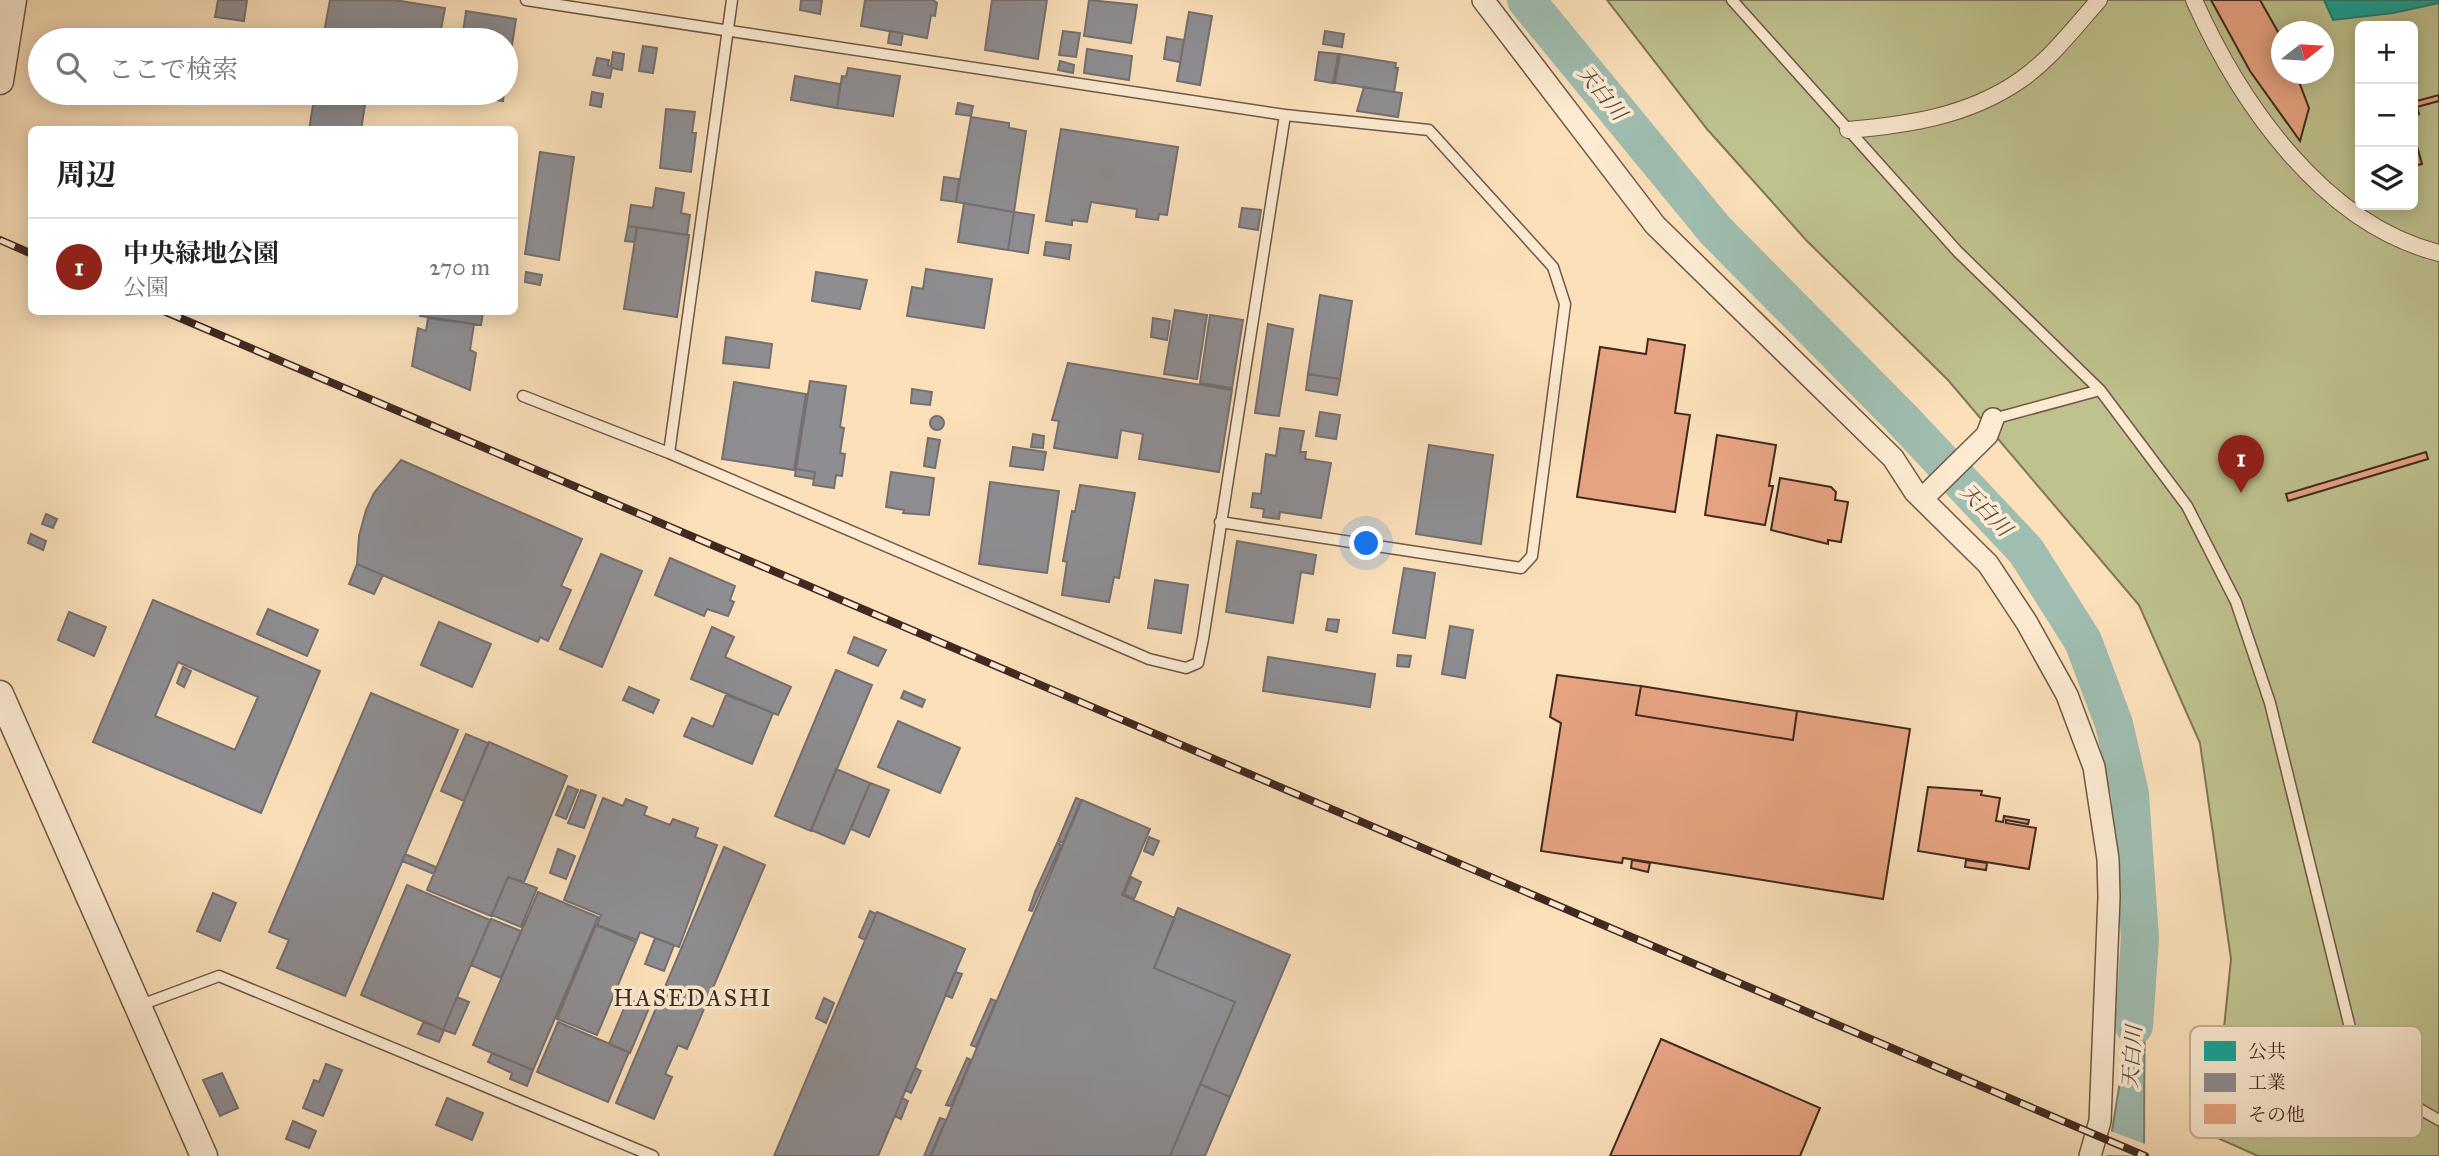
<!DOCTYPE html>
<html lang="ja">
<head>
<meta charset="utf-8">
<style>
	:root { --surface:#fff; --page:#f6f6f6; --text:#222; --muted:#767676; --line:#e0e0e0; --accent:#8f2418 }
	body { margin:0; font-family:"IM FELL Great Primer","Noto Serif JP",serif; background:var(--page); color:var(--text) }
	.controls { position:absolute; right:21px; top:21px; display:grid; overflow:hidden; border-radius:10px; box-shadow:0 4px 18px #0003 }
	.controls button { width:63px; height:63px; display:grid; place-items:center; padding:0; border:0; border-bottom:2px solid var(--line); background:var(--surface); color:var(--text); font:35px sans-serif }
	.compass { position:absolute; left:2271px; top:21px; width:63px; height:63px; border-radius:50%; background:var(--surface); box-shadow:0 4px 18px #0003; rotate:73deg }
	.you { position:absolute; left:1367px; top:544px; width:24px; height:24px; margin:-18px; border:5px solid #fff; border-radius:50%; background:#1a73e8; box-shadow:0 0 0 10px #1a73e833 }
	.badge { display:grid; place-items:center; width:46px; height:46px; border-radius:50%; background:var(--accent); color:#fff; font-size:23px; font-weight:700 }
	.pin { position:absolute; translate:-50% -58px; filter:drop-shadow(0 2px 4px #0008) }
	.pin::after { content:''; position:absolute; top:37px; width:24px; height:21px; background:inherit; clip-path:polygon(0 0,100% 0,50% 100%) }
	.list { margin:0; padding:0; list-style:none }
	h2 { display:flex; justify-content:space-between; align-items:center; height:91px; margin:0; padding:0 28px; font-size:30px }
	h2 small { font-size:23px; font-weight:400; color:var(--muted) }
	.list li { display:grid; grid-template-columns:46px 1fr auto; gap:21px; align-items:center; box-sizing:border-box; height:98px; padding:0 28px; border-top:2px solid var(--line) }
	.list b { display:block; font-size:26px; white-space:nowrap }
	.list p { margin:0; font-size:23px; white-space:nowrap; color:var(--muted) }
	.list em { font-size:23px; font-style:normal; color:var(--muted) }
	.icon { flex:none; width:38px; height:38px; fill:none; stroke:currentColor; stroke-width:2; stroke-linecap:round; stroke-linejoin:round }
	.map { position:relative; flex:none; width:2439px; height:1156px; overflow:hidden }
	.search { position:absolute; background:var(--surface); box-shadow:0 4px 18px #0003; left:28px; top:28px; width:490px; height:77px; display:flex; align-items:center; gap:18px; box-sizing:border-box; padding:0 24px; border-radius:38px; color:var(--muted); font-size:26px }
	.panel { position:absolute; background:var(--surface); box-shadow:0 4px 18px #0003; left:28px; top:126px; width:490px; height:189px; border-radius:10px }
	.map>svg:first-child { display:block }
	.green { fill:#bfc28f; stroke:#807658; stroke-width:2; fill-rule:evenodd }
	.water { fill:#9fbdb0; stroke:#798277; stroke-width:2 }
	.pier { fill:#fbe0ba }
	.public { fill:#17a398; stroke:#247e74; stroke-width:2 }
	.industry { fill:#8d8d92; stroke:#766f70; stroke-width:2; fill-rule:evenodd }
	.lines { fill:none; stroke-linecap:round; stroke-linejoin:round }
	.river { stroke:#9fbdb0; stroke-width:38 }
	.building { fill:#e6a381; stroke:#412921; stroke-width:2 }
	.service-casing { stroke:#705747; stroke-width:13 }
	.pedestrian-casing { stroke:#705747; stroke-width:18 }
	.minor-casing { stroke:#705747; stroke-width:24 }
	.tertiary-casing { stroke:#705747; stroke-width:29 }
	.service { stroke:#fcebd2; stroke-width:10 }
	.pedestrian { stroke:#fcebd2; stroke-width:16 }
	.minor { stroke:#fcebd2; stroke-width:21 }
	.tertiary { stroke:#fcebd2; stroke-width:26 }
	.rail-casing { stroke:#412921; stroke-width:8 }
	.rail { stroke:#fcebd2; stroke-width:5; stroke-dasharray:16; stroke-linecap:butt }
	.labels { text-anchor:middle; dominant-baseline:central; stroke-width:7; stroke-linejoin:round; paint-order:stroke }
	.water-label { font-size:21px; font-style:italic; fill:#584e45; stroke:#fcebd2 }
	.quarter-label { font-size:23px; letter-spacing:2px; fill:#412921; stroke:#fcebd2 }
	.key { fill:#fcebd2; stroke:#c4b19d; stroke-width:2 }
	.key-label { font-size:19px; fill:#412921 }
</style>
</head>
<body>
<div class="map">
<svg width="2439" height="1156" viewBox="0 0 2439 1156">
	<rect width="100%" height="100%" fill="#fbe0ba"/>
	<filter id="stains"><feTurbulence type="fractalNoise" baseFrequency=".00286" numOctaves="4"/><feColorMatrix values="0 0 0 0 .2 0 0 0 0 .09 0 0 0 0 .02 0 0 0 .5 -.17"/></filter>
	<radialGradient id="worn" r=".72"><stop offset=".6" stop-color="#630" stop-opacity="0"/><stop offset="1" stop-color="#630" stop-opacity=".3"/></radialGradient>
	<path class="green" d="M1607 0H2439V1156H2258L2213 1136 2231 959 2200 743 2139 605 1948 380 1806 240 1707 129ZM2360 26H2413V205H2360ZM2282 32H2324V74H2282Z"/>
	<path class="water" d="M2145 925 2144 1156H2108Z"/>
	<path class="pier" d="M2110 1131 2148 1145V1156L2105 1155Z"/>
	<path class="public" d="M2324 0H2439V3L2393 13 2333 20Z"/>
	<path class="industry" d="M218 0H247L244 21 215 17Z
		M330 0H394L445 8 439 40H378L324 33Z
		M801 0H822L820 14 800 10Z
		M865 0H933L937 3 935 16 931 15 927 38 861 26Z
		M992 0H1047L1038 59 985 50Z
		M1089 0 1137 5 1131 43 1084 36Z
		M466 11 516 19 506 84V40H462Z
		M1189 12 1212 16 1200 85 1177 81Z
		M890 31 903 33 901 45 888 43Z
		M1063 31 1080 33 1076 57 1059 55Z
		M1325 31 1344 34 1342 47 1323 44Z
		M323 32 354 37V40H321Z
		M1167 37 1184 40 1180 62 1164 59Z
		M643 46 657 48 653 73 639 71Z
		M1087 49 1132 56 1129 80 1084 73Z
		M613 52 624 54 622 70 612 68 610 78 593 75 597 58 609 60 608 66H611Z
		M1319 52 1338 54 1333 83 1315 80Z
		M1340 54 1396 63 1395 68H1398L1394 92 1335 83Z
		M1060 61 1074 65 1073 73 1058 70Z
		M848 68 900 76 893 116 837 108 842 76 846 77Z
		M795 76 840 84 837 108 791 100Z
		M1364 87 1402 93 1398 117 1357 111Z
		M592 92 603 94 601 107 590 105Z
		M315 93 366 98 361 130H309Z
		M454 93H504L503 101Z
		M958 103 973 106 971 116 956 114Z
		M666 109 695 112 692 133H696L691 172 660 168Z
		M971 117 1009 123V128L1026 131 1014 212 956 202Z
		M1061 129 1178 147 1167 215 1159 214 1158 220 1136 217 1137 209 1091 202 1087 222 1072 220V225L1046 221Z
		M540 152 574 157 559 260 525 254Z
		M944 177 959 179 956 202 941 200Z
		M656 188 684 193 681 213 690 215 687 235 628 226 631 205 653 208Z
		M964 203 1014 212 1008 250 958 242Z
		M1242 208 1261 210 1258 230 1239 227Z
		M1014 212 1034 215 1028 253 1008 250Z
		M628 226 637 227 635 242 625 241Z
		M637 227 689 235 677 317 624 309Z
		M1046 242 1071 245 1069 259 1044 255Z
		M926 269 992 279 984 328 907 316 912 287 923 289Z
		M526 272 542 275 540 285 525 282Z
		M816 272 867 280 860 309 812 301Z
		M1320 295 1352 301 1340 379 1308 374Z
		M1175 310 1207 315 1197 379 1164 374Z
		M421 312H483L481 325 420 316Z
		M1210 315 1243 320 1232 388 1200 383Z
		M428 318 474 324 470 350 476 353 470 390 412 366 418 328 426 331Z
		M1153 318 1170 321 1167 340 1151 337Z
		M1268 324 1293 329 1279 416 1255 413Z
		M726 337 772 344 769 368 723 363Z
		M1068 363 1232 390 1219 472 1139 459 1143 434 1121 430 1117 458 1054 448 1059 421 1052 420Z
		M1308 374 1340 379 1337 395 1306 390Z
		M810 381 846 386 840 427 844 428 840 453 845 454 842 476 836 475 834 488 813 485 815 472 796 469Z
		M734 382 806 394 794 470 722 459Z
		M912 389 932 392 930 405 911 403Z
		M1320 412 1340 415 1336 439 1316 436Z
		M930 423a7 7 0 1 1 14 0a7 7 0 1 1-14 0Z
		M1280 428 1304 431 1300 452H1306L1305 459 1331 463 1321 518 1280 512 1279 519 1263 517 1264 509 1251 507 1253 493 1261 494 1266 454 1276 456Z
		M1033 434 1044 436 1043 448 1031 447Z
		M928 438 940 440 935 468 924 466Z
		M1429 445 1493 455 1481 544 1416 534Z
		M1013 447 1046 452 1043 470 1010 466Z
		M401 460 582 539 561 586 571 590 548 641 540 637 538 642 357 564 359 536 366 510 374 493Z
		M796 469 815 472 814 479 795 476Z
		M891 472 934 478 929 515 903 513 904 510 886 507Z
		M990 482 1059 491 1047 573 979 564Z
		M1080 485 1135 493 1119 578 1114 577 1109 602 1062 595 1067 562 1063 561 1072 511 1075 512Z
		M46 514 57 519 53 528 42 524Z
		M31 534 46 541 43 550 28 543Z
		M1237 541 1316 555 1313 574 1301 572 1293 623 1226 612Z
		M601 554 642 571 602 667 560 649Z
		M670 558 735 586 730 600 734 602 728 616 707 609 704 616 655 595Z
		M357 564 383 575 374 594 349 584Z
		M1404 568 1435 573 1425 638 1393 633Z
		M1155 580 1188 585 1181 633 1148 628Z
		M153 600 320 671 261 813 93 742ZM178 662 258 697 235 750 155 716Z
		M268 609 318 630 307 656 257 634Z
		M69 612 106 627 94 656 58 640Z
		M1328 619 1339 620 1337 632 1326 630Z
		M439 622 491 644 472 687 421 665Z
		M1450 626 1473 630 1465 678 1442 674Z
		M712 627 734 637 725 657 791 687 778 715 691 679Z
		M854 637 886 650 878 666 848 653Z
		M1398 655 1411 656 1409 667 1397 666Z
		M1268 657 1375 674 1370 707 1263 691Z
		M183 667 191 671 184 687 177 683Z
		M836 670 872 685 811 831 775 816Z
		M629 687 659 700 653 713 623 700Z
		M904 691 925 700 922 707 901 698Z
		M371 693 458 730 345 996 277 968 289 940 269 932Z
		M726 695 773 713 752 764 684 736 692 718 713 727Z
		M898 721 960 748 940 793 878 767Z
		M466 734 488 743 464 801 441 791Z
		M489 742 567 776 524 882 508 877 491 916 427 890Z
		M836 769 870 783 844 844 811 830Z
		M870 783 889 790 869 837 851 829Z
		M568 786 578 790 566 819 556 815Z
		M581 790 596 795 584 828 568 823Z
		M603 798 623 806 626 799 647 807 644 815 670 825 673 819 698 828 695 837 717 845 679 947 640 932 637 940 597 925 601 915 564 900Z
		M1076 798 1081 800 1063 843 1058 841Z
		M1082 800 1150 829 1122 895 1175 918 1154 968 1235 1002 1170 1156H931Z
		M1149 837 1159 841 1153 855 1144 851Z
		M1057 843 1061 845 1032 911 1029 910 1035 892Z
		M724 847 765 865 687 1049 678 1045 665 1074 672 1077 654 1119 616 1103Z
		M558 849 575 856 566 879 550 873Z
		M405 854 436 867 434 874 402 861Z
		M508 877 537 888 521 927 492 915Z
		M1131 877 1141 882 1134 899 1124 894Z
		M407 885 490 920 443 1030 361 995Z
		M538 892 598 917 533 1070 473 1045Z
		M213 893 236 903 220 941 197 931Z
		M1178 908 1290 955 1230 1097 1200 1084 1235 1002 1154 968Z
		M870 911 876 914 865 940 859 937Z
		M877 912 965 949 878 1156H774Z
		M491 919 521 931 501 978 471 965Z
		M596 925 636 942 597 1035 557 1019Z
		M655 938 674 945 664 971 645 964Z
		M955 972 962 974 952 998 945 995Z
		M457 997 469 1002 455 1034 444 1030 439 1042 418 1034 424 1021 443 1030Z
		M824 998 834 1003 826 1023 816 1018Z
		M628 999 649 1008 630 1053 609 1044Z
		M991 999 996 1001 976 1047 971 1045Z
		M558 1022 629 1052 608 1102 537 1072Z
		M492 1053 533 1070 527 1086 510 1079 512 1073 488 1062Z
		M967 1058 971 1060 951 1106 946 1105Z
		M326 1064 342 1070 323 1116 303 1108 314 1080 319 1082Z
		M915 1068 921 1071 911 1093 905 1090Z
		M222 1073 238 1108 220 1116 203 1080Z
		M1200 1084 1230 1097 1205 1156H1170Z
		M447 1098 483 1113 472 1140 436 1125Z
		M902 1098 908 1101 901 1119 895 1116Z
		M940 1118 946 1120 930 1156H924Z
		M293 1121 316 1131 309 1148 286 1139Z"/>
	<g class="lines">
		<path class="river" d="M1526 0 1715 230 1902 419 2026 551 2083 641 2114 724 2130 794 2140 938 2134 1026"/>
	</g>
	<path class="building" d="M2211 0H2260L2282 39V74H2296L2309 108 2300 141 2250 71Z
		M2439 95V101L2417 107 2419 114 2413 116V102Z
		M2413 132 2422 164 2413 166Z
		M1648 339 1685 345 1675 413 1690 415 1675 512 1577 497 1600 347 1646 354Z
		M1717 435 1776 445 1769 486H1773L1765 525 1705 515Z
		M2426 452 2428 459 2288 501 2286 494Z
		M1780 478 1831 487 1836 492 1835 500 1848 502 1841 542 1828 540V544L1771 530Z
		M1557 675 1641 686 1636 715 1793 740 1797 711 1910 729 1883 899 1623 858 1622 863 1541 851 1561 723 1550 717Z
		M1641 686 1797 711 1793 740 1636 715Z
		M1928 787 1982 791 1981 795 2000 798 1996 821 2003 822 2004 816 2029 820 2028 824 2006 820V823L2036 828 2029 869 1918 851Z
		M1632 860 1650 863 1648 872 1631 868Z
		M1966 860 1987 863 1986 870 1965 867Z
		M1661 1039 1820 1108 1800 1156H1610Z"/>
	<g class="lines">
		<g class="service-casing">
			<path id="service" d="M526 0 1285 115 1429 130 1553 267 1565 304 1532 556 1521 568 1220 522
				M1732 0 1958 252 2100 390 2187 506 2236 602 2270 703 2353 1040C2372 1076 2403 1101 2439 1120
				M523 396 669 453 1149 659 1186 668 1198 663 1203 639 1285 115
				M1993 419 2100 390
				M669 453 732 0
				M138 1006 219 976 653 1156"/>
		</g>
		<g class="pedestrian-casing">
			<path id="pedestrian" d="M2194 0C2240 103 2323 224 2439 253
				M1848 130C1908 125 1968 116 2019 81 2050 60 2074 28 2099 0"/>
		</g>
		<g class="minor-casing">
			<path id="minor" d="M1483 0 1655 225 1893 458 1915 492 1988 564 2027 623 2067 695 2094 767 2108 859 2109 897 2100 1121 2090 1156
				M1922 499 1987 435 1993 419"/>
		</g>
		<g class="tertiary-casing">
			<path id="tertiary" d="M0 81 13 0
				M0 694 204 1156"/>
		</g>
		<use href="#service" class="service"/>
		<use href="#pedestrian" class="pedestrian"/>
		<use href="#minor" class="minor"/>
		<use href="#tertiary" class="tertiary"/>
		<g class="rail-casing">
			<path id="rail" d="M0 240 32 254
				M166 312 2145 1156"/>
		</g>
		<use href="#rail" class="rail"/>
	</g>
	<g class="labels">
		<g class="water-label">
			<text transform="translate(1602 93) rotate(51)">天白川</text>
			<text transform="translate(1986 510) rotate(46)">天白川</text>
			<text transform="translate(2132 1057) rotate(-86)">天白川</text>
		</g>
		<g class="quarter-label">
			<text x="693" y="998">HASEDASHI</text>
		</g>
	</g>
	<rect x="2190" y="1026" width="232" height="112" rx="10" class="key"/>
	<rect x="2204" y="1041" width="32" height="20" fill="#17a398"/>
	<rect x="2204" y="1073" width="32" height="19" fill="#8d8d92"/>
	<rect x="2204" y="1104" width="32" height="20" fill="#e6a381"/>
	<g class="key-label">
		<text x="2248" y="1058">公共</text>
		<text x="2248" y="1089">工業</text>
		<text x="2248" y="1121">その他</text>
	</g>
	<rect width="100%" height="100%" filter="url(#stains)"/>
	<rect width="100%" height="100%" fill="url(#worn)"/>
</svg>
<div class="controls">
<button>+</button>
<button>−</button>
<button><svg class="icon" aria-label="layers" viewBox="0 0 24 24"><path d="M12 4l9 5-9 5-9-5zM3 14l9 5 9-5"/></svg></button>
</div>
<svg class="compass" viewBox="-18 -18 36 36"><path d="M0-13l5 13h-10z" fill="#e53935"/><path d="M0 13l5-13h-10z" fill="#767676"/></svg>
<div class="you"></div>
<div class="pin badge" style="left:2241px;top:493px">1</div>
<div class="search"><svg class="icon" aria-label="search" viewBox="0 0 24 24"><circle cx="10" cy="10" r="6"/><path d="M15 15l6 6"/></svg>ここで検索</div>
<section class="panel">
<h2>周辺<small></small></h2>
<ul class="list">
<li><span class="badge">1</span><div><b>中央緑地公園</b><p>公園</p></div><em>270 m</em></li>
</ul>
</section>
</div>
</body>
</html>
